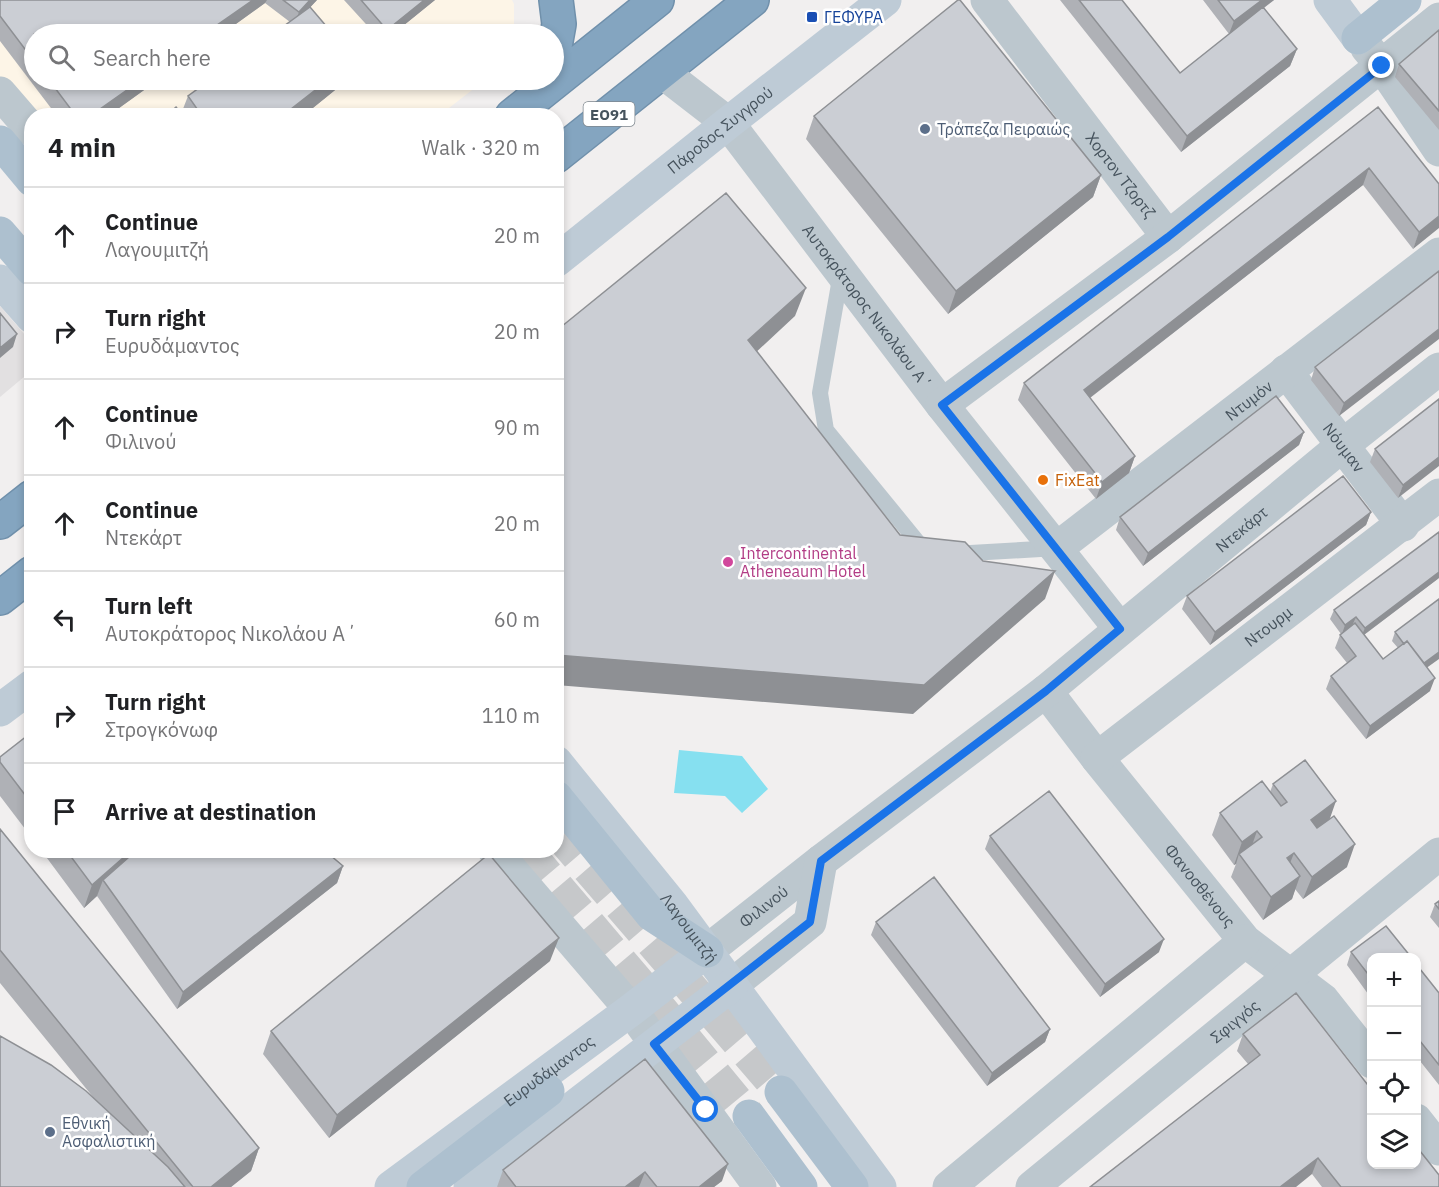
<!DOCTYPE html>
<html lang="en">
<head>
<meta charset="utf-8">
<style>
	:root { --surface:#fff; --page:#f2f2f2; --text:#202124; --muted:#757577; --line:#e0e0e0 }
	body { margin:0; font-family:"IBM Plex Sans",sans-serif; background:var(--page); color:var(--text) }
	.controls { position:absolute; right:18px; bottom:18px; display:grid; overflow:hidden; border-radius:12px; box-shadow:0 3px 9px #0003 }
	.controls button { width:54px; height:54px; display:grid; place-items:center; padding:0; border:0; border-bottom:2px solid var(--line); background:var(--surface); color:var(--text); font:30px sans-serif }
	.stop { position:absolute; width:18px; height:18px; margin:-14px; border:4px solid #1a73e8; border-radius:50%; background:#fff }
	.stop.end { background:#1a73e8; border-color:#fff; box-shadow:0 2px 6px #0008 }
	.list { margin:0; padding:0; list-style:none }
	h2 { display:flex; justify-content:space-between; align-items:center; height:78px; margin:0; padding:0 24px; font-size:26px }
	h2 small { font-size:20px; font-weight:400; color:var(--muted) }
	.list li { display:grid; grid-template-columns:39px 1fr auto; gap:18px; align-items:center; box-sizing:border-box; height:96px; padding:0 24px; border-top:2px solid var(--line) }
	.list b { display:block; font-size:22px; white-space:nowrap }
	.list p { margin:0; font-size:20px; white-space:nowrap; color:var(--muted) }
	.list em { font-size:20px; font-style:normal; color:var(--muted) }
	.icon { flex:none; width:33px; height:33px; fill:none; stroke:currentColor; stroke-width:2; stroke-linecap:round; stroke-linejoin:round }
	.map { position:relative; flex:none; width:1439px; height:1187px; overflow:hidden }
	.search { position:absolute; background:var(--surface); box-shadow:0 3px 9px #0003; left:24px; top:24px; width:540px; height:66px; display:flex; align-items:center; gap:15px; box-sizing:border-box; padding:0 21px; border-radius:33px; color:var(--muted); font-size:22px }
	.panel { position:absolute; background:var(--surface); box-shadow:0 3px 9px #0003; left:24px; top:108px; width:540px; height:750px; border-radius:24px }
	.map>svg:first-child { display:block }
	.commercial { fill:#fdf5e7 }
	.education { fill:#e2e0e1 }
	.water { fill:#86e0f0 }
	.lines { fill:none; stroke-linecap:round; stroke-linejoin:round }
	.primary-tunnel { stroke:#c6c8ca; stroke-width:33; stroke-dasharray:33 16; stroke-linecap:butt }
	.highway-casing { stroke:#7090ab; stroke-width:36 }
	.lane { stroke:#bcc7ce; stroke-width:16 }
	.street { stroke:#bcc7ce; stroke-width:33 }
	.secondary { stroke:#becbd6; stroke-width:33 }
	.primary { stroke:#adc0cf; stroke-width:33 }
	.highway { stroke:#84a5c0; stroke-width:33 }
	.wall { fill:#afb1b6 }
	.shaded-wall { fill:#8e9094 }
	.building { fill:#cbced4; stroke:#8e9094; stroke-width:1.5 }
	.route { stroke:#1a73e8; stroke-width:8 }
	.transit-dot { fill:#1a4fb4; stroke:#fff; stroke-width:2 }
	.service-dot { fill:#5c6f8a; stroke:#fff; stroke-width:2 }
	.food-dot { fill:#e8710a; stroke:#fff; stroke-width:2 }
	.hotel-dot { fill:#d1479c; stroke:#fff; stroke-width:2 }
	.labels { text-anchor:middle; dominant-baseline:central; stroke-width:5; stroke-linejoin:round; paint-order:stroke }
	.shield { fill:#fff; stroke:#7e878e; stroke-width:1.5 }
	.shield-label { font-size:15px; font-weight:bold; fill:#46535d }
	.transit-label { font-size:16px; fill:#164399; stroke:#fff; text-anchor:start }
	.service-label { font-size:16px; fill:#4e5e75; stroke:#fff; text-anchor:start }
	.street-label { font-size:16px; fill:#46535d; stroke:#fff }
	.food-label { font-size:16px; fill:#c56008; stroke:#fff; text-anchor:start }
	.hotel-label { font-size:16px; fill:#b23c85; stroke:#fff; text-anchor:start }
</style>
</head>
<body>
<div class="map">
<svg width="1439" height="1187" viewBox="0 0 1439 1187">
	<rect width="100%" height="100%" fill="#f1efef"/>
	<path class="commercial" d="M0 0H512L514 4V31L513 34H34V80H485L440 115 32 116 0 81Z"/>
	<path class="education" d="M0 306 32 343 31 371 0 397Z"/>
	<path class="water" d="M679 750 742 756 768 789 742 813 725 796 674 793Z"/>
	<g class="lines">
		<path class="primary-tunnel" d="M556 831 781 1092
			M526 850 649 995 749 1116"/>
		<g class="highway-casing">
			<path id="highway" d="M554 52 559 24 556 0
				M512 116 657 0
				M556 156 752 0
				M0 522 32 497
				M0 598 32 573"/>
		</g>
		<path class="lane" d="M841 273 820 393 826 430 920 545 953 554 1057 548"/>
		<g class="street">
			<path id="s1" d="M987 0 1168 237"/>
			<path d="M1367 48 1382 66 1439 150"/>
			<path id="s2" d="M662 72 728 123 942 405 1120 629"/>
			<path d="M0 93 32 130"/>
			<path id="s3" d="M1286 371 1403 525"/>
			<path d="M942 405 1168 237 1439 19"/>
			<path id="s4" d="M1057 548 1439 254"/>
			<path id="s5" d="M1046 691 1097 758 1245 941 1323 1000 1372 1062"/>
			<path id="s6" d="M1097 758 1439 495"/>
			<path d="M494 850 631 1010 760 1187"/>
			<path id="s7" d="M707 951 821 861 1046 691 1343 445 1439 369"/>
			<path d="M732 985 810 922 821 861"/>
			<path d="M1416 1120 1439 1149"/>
			<path d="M949 1187 1245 941"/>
			<path id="s8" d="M1032 1187 1439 854"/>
		</g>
		<g class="secondary">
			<path d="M1330 0 1358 38"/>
			<path id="s9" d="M556 261 728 123 885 0"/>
			<path d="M0 281 32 317"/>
			<path d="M0 710 32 686"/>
			<path id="s10" d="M556 762 673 906 880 1187"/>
			<path id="s11" d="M391 1187 631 1010 707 951"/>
			<path d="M470 1187 732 985"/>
		</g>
		<path class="primary" d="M1358 38 1405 0
			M0 142 32 180
			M0 233 32 270
			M556 797 652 915 707 951
			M781 1092 852 1187
			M749 1116 801 1187
			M423 1187 548 1091"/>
		<use href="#highway" class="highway"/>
	</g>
	<path class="wall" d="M0 0H317L310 7 290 22 265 3 222 34H34V80H158L108 116H57L0 41Z
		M344 0H435L393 34H375Z
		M1060 0H1122L1180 73 1229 34 1203 0H1274L1264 8 1297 49 1290 66 1181 152Z
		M1439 30V130L1395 77 1399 64Z
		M345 82 303 116H166L181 114 188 96Z
		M1378 107 1439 184 1413 249 1363 185 1090 398 1135 456 1129 473 1096 499 1018 400 1024 383Z
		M814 116 1101 175 1093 197 948 314 806 139Z
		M1439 271 1339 416 1311 380 1315 367Z
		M1439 399 1398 498 1370 462 1375 449Z
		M1304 432 1299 445 1143 566 1116 530 1120 517Z
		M1371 512 1366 525 1210 645 1182 609 1187 596Z
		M1439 578 1364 635 1383 659 1398 648 1392 641 1395 632 1427 668 1430 691 1366 739 1326 689 1331 676 1347 663 1335 648 1340 635 1341 634 1330 619 1334 610Z
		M32 732V838L0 796V757Z
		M1273 784 1347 867 1303 899 1295 889 1292 899 1263 920 1231 877 1236 864 1234 865 1212 835 1220 813 1270 792Z
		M0 829 259 1148 251 1171 231 1187H0L93 1097 0 983Z
		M990 836 1159 952 1100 997 985 849Z
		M41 850H324L343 866 337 883 177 1009 97 896 84 908Z
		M1439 901V928L1430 917 1435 904Z
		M876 922 1050 1029 1045 1042 987 1086 871 935Z
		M1351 952 1371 957V998L1347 965Z
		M550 961 329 1138 263 1054 271 1031Z
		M1416 964 1439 993V1085L1416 1056Z
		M1243 1034 1439 1187H1322L1312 1174 1248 1064 1237 1051Z
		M645 1059 722 1181 714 1187H497L503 1170Z"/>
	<path class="shaded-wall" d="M253 0H267L265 3 222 34H204Z
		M310 0H317L294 25 299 12Z
		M423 0H435L393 34H385L387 30Z
		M1262 0H1274L1229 34 1234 21Z
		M1297 49 1290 66 1181 152 1187 136Z
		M141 80H158L108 116H90Z
		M328 80H346L345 82 303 116H282Z
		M1369 168 1363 185 1078 407 1084 390Z
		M1101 175 1093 197 948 314 956 291Z
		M1439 216V228L1413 249 1419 232Z
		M806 288 795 316 738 369 748 340Z
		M1439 329V339L1339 416 1344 403Z
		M17 334 13 347 0 358V348Z
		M1304 432 1299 445 1143 566 1148 553Z
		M1135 456 1129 473 1096 499 1102 482Z
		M1439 457V466L1398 498 1403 485Z
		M1371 512 1366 525 1210 645 1215 632Z
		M1055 571 1045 599 913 714 556 685V655Z
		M1439 572V578L1361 637 1365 628Z
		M1356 617 1352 626 1342 634 1345 625Z
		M1439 652V659L1418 674 1421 665Z
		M1435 678 1430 691 1366 739 1370 726Z
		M1336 801 1328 824 1303 843 1311 820Z
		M1257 831 1249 854H1239L1236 864 1234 865 1242 842Z
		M1355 844 1347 867 1303 899 1312 877Z
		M132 850H139L103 880 97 896 84 908 92 885Z
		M1294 853 1285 876 1287 858Z
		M343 866 337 883 177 1009 183 992Z
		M1300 876 1292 899 1263 920 1271 897Z
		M559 938 550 961 329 1138 337 1115Z
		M1164 939 1159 952 1100 997 1105 984Z
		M1050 1029 1045 1042 987 1086 992 1073Z
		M259 1148 251 1171 231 1187H211Z
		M1318 1158 1312 1174 1296 1187H1280Z
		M728 1164 722 1181 714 1187H699Z
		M645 1172 639 1187H625Z"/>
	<path class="building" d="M0 0H253L204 34H34V61L0 16Z
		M283 0H310L299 12Z
		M361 0H422L423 1 387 30Z
		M958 0H960L1101 175 956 291 814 116Z
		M1079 0H1122L1180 73 1263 7 1297 49 1187 136Z
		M1218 0H1262L1234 21Z
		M310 7 333 34H273Z
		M1439 30V111L1399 64Z
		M49 80H141L90 116H76Z
		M210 80H328L282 116H202L188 96Z
		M176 107 183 116H166Z
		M1378 107 1439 184V216L1419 232 1369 168 1084 390 1135 456 1102 482 1024 383Z
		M726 193 806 288 748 340 900 535 965 542 983 561 1055 571 924 685 556 655V331Z
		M1439 271V329L1344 403 1315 367Z
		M0 313 17 334 0 348Z
		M1276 396 1304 432 1148 553 1120 517Z
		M1439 399V457L1403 485 1375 449Z
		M1343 476 1371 512 1215 632 1187 596Z
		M1439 532V572L1365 628 1356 617 1345 625 1334 610Z
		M1439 599V652L1424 663 1407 641 1404 644 1395 632Z
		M1355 623 1383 659 1407 641 1435 678 1370 726 1331 676 1356 656 1340 635Z
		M32 732V804L0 762V757Z
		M1305 760 1336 801 1311 820 1317 828 1334 816 1355 844 1312 877 1294 853 1287 858 1300 876 1271 897 1239 854 1262 837 1257 831 1242 842 1220 813 1262 781 1281 806 1287 802 1273 784Z
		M1049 791 1164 939 1105 984 990 836Z
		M0 829 259 1148 211 1187H193L0 950Z
		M66 850H132L92 885Z
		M137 850H324L343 866 183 992 103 880Z
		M489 854 559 938 337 1115 271 1031Z
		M934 877 1050 1029 992 1073 876 922Z
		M1439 901V909L1435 904Z
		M1386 926 1411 957H1371V978L1351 952Z
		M1416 964 1439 993V1065L1416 1036Z
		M1296 993 1371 1089V1164H1416V1146L1439 1175V1187H1341L1318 1158 1280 1187H1090L1260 1055 1243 1034Z
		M0 1036 51 1065 86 1091 168 1167 185 1187H0Z
		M645 1059 728 1164 699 1187H657L645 1172 625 1187H516L503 1170Z"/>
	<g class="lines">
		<path class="route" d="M706 1110 654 1044 810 922 821 861 1046 691 1120 629 942 405 1168 237 1382 66"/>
	</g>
	<rect class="transit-dot" x="806" y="11" width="12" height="12" rx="3"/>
	<g class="service-dot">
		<circle cx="925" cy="129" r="6"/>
		<circle cx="50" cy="1132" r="6"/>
	</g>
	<circle class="food-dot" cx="1043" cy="480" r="6"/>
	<circle class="hotel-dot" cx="728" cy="562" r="6"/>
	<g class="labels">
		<rect class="shield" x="583.5" y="102" width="51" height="24" rx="4.5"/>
		<g class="shield-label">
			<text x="609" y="114">ΕΟ91</text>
		</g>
		<g class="transit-label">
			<text x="824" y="17">ΓΕΦΥΡΑ</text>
		</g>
		<g class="service-label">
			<text x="937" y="129">Τράπεζα Πειραιώς</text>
			<text x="62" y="1123">Εθνική<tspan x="62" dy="18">Ασφαλιστική</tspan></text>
		</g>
		<g class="street-label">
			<text stroke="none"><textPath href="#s9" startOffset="210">Πάροδος Συγγρού</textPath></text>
			<text stroke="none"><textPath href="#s1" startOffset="220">Χορτον Τζορτζ</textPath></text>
			<text stroke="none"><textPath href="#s2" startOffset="314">Αυτοκράτορος Νικολάου Α΄</textPath></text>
			<text stroke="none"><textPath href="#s4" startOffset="242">Ντυμόν</textPath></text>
			<text stroke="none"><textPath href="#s3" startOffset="96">Νόυμαν</textPath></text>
			<text stroke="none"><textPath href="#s7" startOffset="681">Ντεκάρτ</textPath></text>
			<text stroke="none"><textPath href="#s6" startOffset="216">Ντουρμ</textPath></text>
			<text stroke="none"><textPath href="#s5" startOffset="248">Φανοσθένους</textPath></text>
			<text stroke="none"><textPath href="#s7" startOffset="72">Φιλινού</textPath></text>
			<text stroke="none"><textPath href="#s10" startOffset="213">Λαγουμιτζή</textPath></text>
			<text stroke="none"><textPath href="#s8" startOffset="262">Σφιγγός</textPath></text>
			<text stroke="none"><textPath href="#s11" startOffset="196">Ευρυδάμαντος</textPath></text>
		</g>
		<g class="food-label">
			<text x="1055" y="480">FixEat</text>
		</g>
		<g class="hotel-label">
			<text x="740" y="553">Intercontinental<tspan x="740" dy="18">Atheneaum Hotel</tspan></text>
		</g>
	</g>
</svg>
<div class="controls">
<button>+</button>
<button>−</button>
<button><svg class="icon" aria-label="locate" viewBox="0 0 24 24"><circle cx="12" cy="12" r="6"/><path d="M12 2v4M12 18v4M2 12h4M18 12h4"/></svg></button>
<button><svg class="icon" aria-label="layers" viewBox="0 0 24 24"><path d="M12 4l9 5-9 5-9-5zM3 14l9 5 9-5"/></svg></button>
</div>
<div class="stop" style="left:706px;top:1110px"></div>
<div class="stop end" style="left:1382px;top:66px"></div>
<div class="search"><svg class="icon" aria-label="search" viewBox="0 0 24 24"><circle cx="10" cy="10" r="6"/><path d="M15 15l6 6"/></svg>Search here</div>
<section class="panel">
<h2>4 min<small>Walk · 320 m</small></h2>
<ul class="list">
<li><svg class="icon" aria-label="ahead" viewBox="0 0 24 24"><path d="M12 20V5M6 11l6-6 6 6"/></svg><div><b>Continue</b><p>Λαγουμιτζή</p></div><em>20 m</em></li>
<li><svg class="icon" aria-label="right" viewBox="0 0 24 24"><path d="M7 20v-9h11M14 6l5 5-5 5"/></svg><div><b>Turn right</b><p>Ευρυδάμαντος</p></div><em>20 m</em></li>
<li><svg class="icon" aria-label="ahead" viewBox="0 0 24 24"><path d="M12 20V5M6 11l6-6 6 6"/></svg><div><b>Continue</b><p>Φιλινού</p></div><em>90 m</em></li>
<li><svg class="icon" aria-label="ahead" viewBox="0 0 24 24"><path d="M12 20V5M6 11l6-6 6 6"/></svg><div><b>Continue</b><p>Ντεκάρτ</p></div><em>20 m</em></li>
<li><svg class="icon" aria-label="left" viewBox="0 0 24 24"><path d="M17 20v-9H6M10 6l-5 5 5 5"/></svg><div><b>Turn left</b><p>Αυτοκράτορος Νικολάου Α΄</p></div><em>60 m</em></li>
<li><svg class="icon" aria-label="right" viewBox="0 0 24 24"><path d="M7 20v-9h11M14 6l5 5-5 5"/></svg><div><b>Turn right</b><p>Στρογκόνωφ</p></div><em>110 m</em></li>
<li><svg class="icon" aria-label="arrive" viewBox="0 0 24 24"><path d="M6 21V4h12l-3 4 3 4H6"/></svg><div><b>Arrive at destination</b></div></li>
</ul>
</section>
</div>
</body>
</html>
